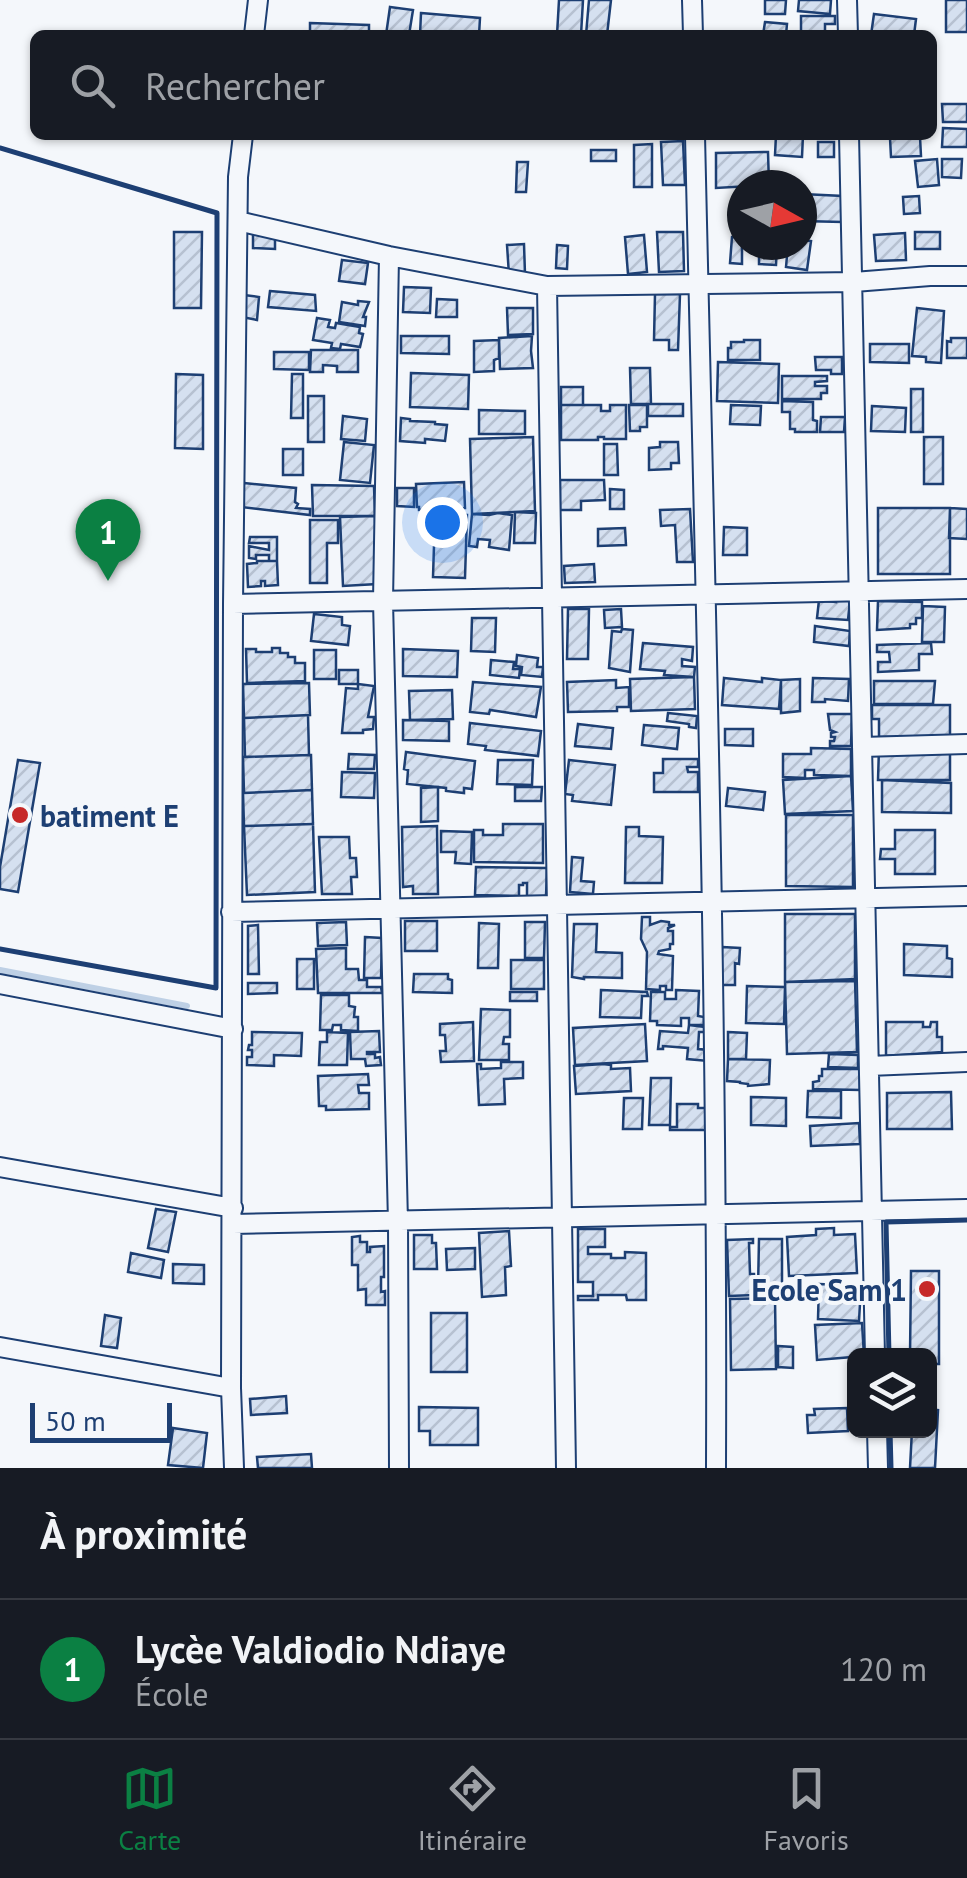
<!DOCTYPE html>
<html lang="fr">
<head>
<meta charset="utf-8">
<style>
	:root { --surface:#171b24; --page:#242831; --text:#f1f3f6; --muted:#9ea1a6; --line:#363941; --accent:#0b8043 }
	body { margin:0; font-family:"PT Sans",sans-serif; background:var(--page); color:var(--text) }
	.controls { position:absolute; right:30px; bottom:30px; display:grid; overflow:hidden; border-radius:15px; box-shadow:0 2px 8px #0004 }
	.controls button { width:90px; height:90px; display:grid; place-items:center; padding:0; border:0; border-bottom:2px solid var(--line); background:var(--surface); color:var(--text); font:50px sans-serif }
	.compass { position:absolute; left:727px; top:170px; width:90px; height:90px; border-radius:50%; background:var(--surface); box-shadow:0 2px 8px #0004; rotate:98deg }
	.scale { position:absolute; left:30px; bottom:25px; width:142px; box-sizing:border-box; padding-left:10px; border:5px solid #1d3f73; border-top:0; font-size:28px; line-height:35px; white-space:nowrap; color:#1d3f73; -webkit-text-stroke:8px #f4f7fb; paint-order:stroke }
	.you { position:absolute; left:442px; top:522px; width:35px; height:35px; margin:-25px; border:8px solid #fff; border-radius:50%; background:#1a73e8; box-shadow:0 0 0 15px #1a73e833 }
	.badge { display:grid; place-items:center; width:65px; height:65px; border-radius:50%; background:var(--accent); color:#fff; font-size:32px; font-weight:700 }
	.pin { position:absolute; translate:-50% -82px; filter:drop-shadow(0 2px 5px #0008) }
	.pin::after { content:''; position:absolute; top:52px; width:35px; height:30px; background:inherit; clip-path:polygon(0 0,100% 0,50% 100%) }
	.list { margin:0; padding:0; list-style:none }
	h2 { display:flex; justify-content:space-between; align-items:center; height:130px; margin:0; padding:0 40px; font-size:42px }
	h2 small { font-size:32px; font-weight:400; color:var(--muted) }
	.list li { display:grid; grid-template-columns:65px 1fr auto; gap:30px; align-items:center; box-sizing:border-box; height:140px; padding:0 40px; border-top:2px solid var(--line) }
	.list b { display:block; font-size:38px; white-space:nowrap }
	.list p { margin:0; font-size:32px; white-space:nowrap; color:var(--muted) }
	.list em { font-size:32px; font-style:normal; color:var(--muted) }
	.icon { flex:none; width:55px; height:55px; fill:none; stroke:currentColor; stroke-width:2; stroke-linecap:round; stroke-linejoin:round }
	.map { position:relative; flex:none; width:967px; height:1468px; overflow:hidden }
	.search { position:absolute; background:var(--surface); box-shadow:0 2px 8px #0004; left:30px; right:30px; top:30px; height:110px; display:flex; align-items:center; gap:25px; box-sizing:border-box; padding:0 35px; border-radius:15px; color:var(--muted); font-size:38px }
	.sheet { height:270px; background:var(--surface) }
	nav { display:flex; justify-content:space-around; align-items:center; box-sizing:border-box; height:140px; border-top:2px solid var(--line); background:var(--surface); font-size:28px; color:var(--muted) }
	nav a { display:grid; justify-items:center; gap:5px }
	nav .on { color:var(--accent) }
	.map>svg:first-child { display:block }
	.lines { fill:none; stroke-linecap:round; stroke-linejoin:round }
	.stream { stroke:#bed0e5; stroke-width:6 }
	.building { fill:url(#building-hatch); stroke:#1d3f73; stroke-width:2.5 }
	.minor-casing { stroke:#1d3f73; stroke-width:22 }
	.minor { stroke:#f4f7fb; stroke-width:18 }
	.wall { stroke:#1d3f73; stroke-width:5 }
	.poi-dot { fill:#c62828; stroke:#f4f7fb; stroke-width:4 }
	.labels { text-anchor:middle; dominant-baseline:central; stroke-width:8; stroke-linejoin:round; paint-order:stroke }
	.poi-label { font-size:30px; font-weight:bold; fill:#1d3f73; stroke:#f4f7fb; text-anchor:start }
</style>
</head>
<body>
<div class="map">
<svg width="967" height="1468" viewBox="0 0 967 1468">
	<defs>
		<pattern id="building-hatch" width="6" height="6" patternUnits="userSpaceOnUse" patternTransform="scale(2.5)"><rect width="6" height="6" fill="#d5e0f0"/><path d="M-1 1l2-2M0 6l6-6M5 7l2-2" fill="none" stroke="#b6c1d1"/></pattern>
	</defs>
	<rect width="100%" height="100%" fill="#f4f7fb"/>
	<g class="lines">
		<path class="stream" d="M0 970 187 1006"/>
	</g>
	<path class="building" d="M559 0H583L581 35H557Z
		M589 0H611L607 35H586Z
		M765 0H786L785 14H765Z
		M799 0H831L830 14 798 11Z
		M946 0H967V32H946Z
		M390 7 413 10 409 35H386Z
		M421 13 480 18 479 35H420Z
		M874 14 916 19 914 35H871Z
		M801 16H835V24H825V35H801Z
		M765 22 787 24 786 35H763Z
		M310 23 369 25V35H310Z
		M942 104H967V122H943Z
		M943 128 967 129V147H942Z
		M776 135H803L802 157 775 155Z
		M920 137 921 156 891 157 890 138Z
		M683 141 685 185H663L661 142Z
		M818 142H834V157H818Z
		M652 144V187H634V145Z
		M591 150H616V161H591Z
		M768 152 769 185 716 188V153Z
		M937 159 939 185 918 187 915 161Z
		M942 159H962L961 178 942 177Z
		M517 162H528L526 192H516Z
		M802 194 843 196 842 222 802 221Z
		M919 196 920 213 904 214 903 197Z
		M253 230H275V249L253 248Z
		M174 232H202L201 308H174Z
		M657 232H683L684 271 659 272Z
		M915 232H940V249H915Z
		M905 233 906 260 876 261 874 235Z
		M644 235 647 272 628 274 625 237Z
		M732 237 742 238V264L730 263Z
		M802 240 811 241 807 270 786 267 788 245H802Z
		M524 244 525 274 509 275 507 245Z
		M557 245 568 246 567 269 556 268Z
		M759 245H777L776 265 759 264Z
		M342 260 368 263 365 284 339 281Z
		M404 287 431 288 430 313 403 312Z
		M270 291 315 295 316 311 268 307Z
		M655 294H680L678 350H669V340H654Z
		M244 295 259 297 257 320 242 317Z
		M437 299 457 300V317H436Z
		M358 301 369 302 363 317H366L365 326 339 322 342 302 358 305Z
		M507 308H533V334L508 335Z
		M917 308 944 311 941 363 926 362V357L912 356Z
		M317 318 330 320 328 327 335 328 336 323 360 327 359 333 363 334 360 347 341 344 340 349 331 348 332 343 313 340Z
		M401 336H449V354L401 353Z
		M532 336 531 351 533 368 500 369 499 338Z
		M951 338H967V358H947V341L951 342Z
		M499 340V358L494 360V371L474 372V341Z
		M744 340H760V360H728V348H731V342H744Z
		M870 344H909V363L870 362Z
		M311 350H358V372H337V366L323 365V372H310Z
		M274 352H309V370L274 369Z
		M815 357H842V374H831V370H816Z
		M718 362 779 364 778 403 717 401Z
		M630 368H650L651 404H631Z
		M411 373 469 375 468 409 410 407Z
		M176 374 203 375V449L175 448Z
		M292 374H303V418H291Z
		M782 376H827V381L815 382V386H827V393H821V399H782Z
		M561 387H583V405H561Z
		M911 389H923V432H911Z
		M308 396H324V442H308Z
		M782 401 813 402V420L817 421V432H795V429H790V412H782Z
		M648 404H683V416H648Z
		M561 405H601V411H610V405H626V439H604V437H598V440H561Z
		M629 405H647V427H640V431H630Z
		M731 405 761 406 760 425 730 424Z
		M872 406 906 408 905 432 871 431Z
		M479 410 525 411V434H479Z
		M343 416 367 419 365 441 341 439Z
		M821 417H845L844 432H820Z
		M401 418 410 419V421L435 422V424L447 425 445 441 425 439V443L400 441Z
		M533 437 535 511 472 514 470 439Z
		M924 437H943V484H924Z
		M344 442 374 445 370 483 340 480Z
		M660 442H678L679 463H671V469L649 470V448L660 447Z
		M604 444H617L618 475H604Z
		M283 449H303V475H283Z
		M560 480H604L605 500 581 501V510H560Z
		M464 482 465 508 419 510V507H417L416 484Z
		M244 483 296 488 295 502 298 504 296 508 310 509V515L241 507Z
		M312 485 374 486 375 516H313Z
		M397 488H414V507L397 506Z
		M610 489 624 490V509H610Z
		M878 508H950V574H878Z
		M950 508 967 509V539L949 538Z
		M690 509 693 562H677L675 525 661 526 660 510Z
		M515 512 536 513 535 543H514Z
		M498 513 512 515 509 550 489 547 490 540 478 539 477 547 469 546 472 514 489 515Z
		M435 514 467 515 465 578 433 577Z
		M375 516 377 584 343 586 340 517Z
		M310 520H338V543H327V583H310Z
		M724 527 747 528V555H723Z
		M625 528 626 545 598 546V529Z
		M250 537H277V561H269V555H256V559L249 558V546L269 550V543H249Z
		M257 561H277L278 585 265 586V581H261V586L248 587 247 564 257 563Z
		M594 564 595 582 565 583 564 566Z
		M836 599 850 601 848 620 817 618 819 600 836 602Z
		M878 601 922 602V618H916V624H910V628L877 630Z
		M923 606 945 607 944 642H922Z
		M568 609H589L588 659H567Z
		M621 609 622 627 605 628 604 610Z
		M314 614 342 617V625L350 626 348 645 311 641Z
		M472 618H496L495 652 471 651Z
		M815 626 850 631 849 646 814 642Z
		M622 629 633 630 630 672 609 668 612 631 621 632Z
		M643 643 693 647 692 661 682 659V666L695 667 694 677 664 675 665 671 640 669Z
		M931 643 932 654H919V670L878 672V662H890L889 652H877V645Z
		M272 648H280V653H288V657H295V663H305V681L247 683 246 649H256V652H272Z
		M403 649 458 651 457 677 403 676Z
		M314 650H336V679H314Z
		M517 655 538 658 537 667H543L542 677 521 675 522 667 516 666Z
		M491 660 514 662 513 669H520L519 678 490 675Z
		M339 670H358V684H339Z
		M694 677 695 709 631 711 630 679Z
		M724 678 762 682V678L781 680 779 709 722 705Z
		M813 678 849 679 848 701 825 699V702H812Z
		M800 679V711L781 713V680Z
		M616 680V688L629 687V707H617V711L568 712 567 682Z
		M874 681H935L933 704H874Z
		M473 682 541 687 536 717 490 710 489 714 470 712Z
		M309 683 310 715 244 718 243 684Z
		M358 684 374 686 368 717H374L373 729 363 730V733H342L346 688 358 689Z
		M452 690 453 719 410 720 409 691Z
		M872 705H950V737H879V719H872Z
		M668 713 697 716 696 728 689 727V724L667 721Z
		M828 714H852L851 746H830V741H834L835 737H831V733L835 732 830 730Z
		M308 715 309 755 245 757 244 718Z
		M403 720 449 721V741L403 740Z
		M470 723 541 731 538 756 485 750 486 746 468 744Z
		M578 724 613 728 611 749 575 746Z
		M644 725 679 728 677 749 642 745Z
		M725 729H753V746L725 745Z
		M811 748 851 749V776L814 775V770H805V778L783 777V754H811Z
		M879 748H950V780H878Z
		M406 752 475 761 472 789 464 788V793L446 791V788L407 784 408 770 404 769Z
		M349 754 375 755 374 769H348Z
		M311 755 312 790 244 793 243 757Z
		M663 759H698V767H687L688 772H698V792H654V773H663Z
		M18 760 40 763 18 892 0 889V867Z
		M498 760H533L532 785 497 784Z
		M569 760 615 765 611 805 572 801 573 795 565 794Z
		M342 772 375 773 374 798 341 797Z
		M851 776 853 811 785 814 783 780Z
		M882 780 951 783V813L882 812Z
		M438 787V821L421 822V788Z
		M515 787H542L541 801H515Z
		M728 788 765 792 763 810 726 806Z
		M312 790 313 824 244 826 243 793Z
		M786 815H853V887L786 886Z
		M313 824 315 892 247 895 244 826Z
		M503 824H543V863L474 862V830H483V835H503Z
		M437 826 438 894H413V886L403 887 402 827Z
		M626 827H639V836L663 837 662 883H625Z
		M895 830H935V874H895V859H880L881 849H895Z
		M441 831 472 832 471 864 455 863 456 852H441Z
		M319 837H349L350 858H356L357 877H351L352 894H322Z
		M572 857 583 858 581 881 594 882 593 894 570 892Z
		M476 867 547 868 546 897 527 896V883H523V885H519V896L475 895Z
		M785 914H855V981L785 982Z
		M642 917H650V925L661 921 669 922V925H675L668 928V931H673V944H670V949L659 951 658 954 673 956 672 990H666V986H660V990L646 989 647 952 641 939Z
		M405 921H437V951H405Z
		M346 922 347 945 318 946 317 923Z
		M525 922H545L544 958H525Z
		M479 923 499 924 498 968H478Z
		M574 924H597L596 952 622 953V978L584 977V979L572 977Z
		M258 925 259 974H248V926Z
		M365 937 382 938 381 978H364Z
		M904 944 947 946V958L952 959V977L904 975Z
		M722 947 740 948 739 964 735 963V985H721Z
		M346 948V969H358L359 980H367V987H381L382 993H318L316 949Z
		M297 959H314V989H297Z
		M511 960H544V989H511Z
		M414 974H448V979L452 980V993L413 992Z
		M855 979 857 1052 787 1054 785 982Z
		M248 983H277V993L248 994Z
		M747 986 785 987 784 1024 746 1023Z
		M601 990 647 992 648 996H642L641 1018 600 1017Z
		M676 990 699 991 698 1016 704 1017V1025H689V1018H681V1026L657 1025V1021H650L651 992H665V999H676Z
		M510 992H537V1001H510Z
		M321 995H349V1006L355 1007 354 1017H358V1031L341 1030V1025H333L332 1030H320Z
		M481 1009 510 1010V1037H504L503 1044H509V1060H479Z
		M473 1022 474 1061 441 1062 440 1051H446L445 1035H440V1024Z
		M886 1022H923V1027H930L931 1022H937V1037H942V1052L886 1056Z
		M645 1024 647 1061 575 1065 573 1028Z
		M689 1025 705 1027 704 1032H699L698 1049 709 1050 708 1061 687 1059 688 1048 663 1046V1049H658L660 1031 688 1033Z
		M379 1031 380 1052H367V1054H375V1058L380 1057 381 1065 366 1066 365 1059H351L350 1032Z
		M252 1032 302 1033 301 1056 274 1055V1066L247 1065V1057H252V1050H248L249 1045H252Z
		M327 1032 348 1033 347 1065H319L320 1042H327Z
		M728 1032 747 1033 746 1059H728Z
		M829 1054 858 1055V1068L828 1067Z
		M728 1059 770 1060 769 1084 748 1086V1084L740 1083V1082L727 1081Z
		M501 1062H523V1078L504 1079 505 1104 479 1105 477 1064H481V1069L501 1068Z
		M603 1064 611 1065V1069L630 1068 631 1091 576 1094 574 1066Z
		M822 1069H860V1090L813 1089V1082L819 1081V1076H822Z
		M368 1074 369 1085H358L359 1093H369V1109L326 1110V1106H319L318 1076Z
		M651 1078H671L670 1125H649Z
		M808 1091H841V1118L807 1117Z
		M951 1092 952 1129H887V1093Z
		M751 1097 786 1098V1126L751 1125Z
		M624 1098H643L642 1129H623Z
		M677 1104H698V1108H710V1130H670V1127H677Z
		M859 1123 860 1144 811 1146 810 1126Z
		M156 1209 176 1212 168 1252 148 1248Z
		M834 1228V1235L855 1234 857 1273 789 1276 787 1237 816 1235V1229Z
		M578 1229H605V1247H588V1254H611V1258H625V1252L646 1253V1300H627L626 1295H598V1300H578V1296H593V1282H578Z
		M509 1231 511 1266 505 1267 506 1295 482 1297 479 1233Z
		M414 1235H432V1243H436L437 1269H414Z
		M360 1236V1242H367V1252H370V1247L384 1246V1277H381V1292L385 1291V1305H366V1289L358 1290V1265H352V1237Z
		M753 1239V1243H749L750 1274H754L755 1295 729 1296 727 1240Z
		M759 1239H782V1289H758Z
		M475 1248V1269L447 1270 446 1249Z
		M131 1253 164 1260 161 1278 128 1272Z
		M173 1264 204 1265V1284L173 1283Z
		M911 1271H939V1364H930V1356H910Z
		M819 1284 861 1286 859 1321 818 1319Z
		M775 1298 776 1369 731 1370 730 1299Z
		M431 1313H467V1372H431Z
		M105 1315 121 1318 117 1348 101 1346Z
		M862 1323 864 1356 817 1360 815 1325Z
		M778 1346 793 1347V1368L778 1367Z
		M286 1396 287 1413 251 1415 250 1399Z
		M419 1407 478 1408V1445H430V1431H419Z
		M847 1408 848 1431 808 1433 807 1415H815L814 1409Z
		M930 1409 938 1410 935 1468H910L912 1430H930Z
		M173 1428 207 1433 203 1468 168 1465Z
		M311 1454 312 1468H258L257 1457Z"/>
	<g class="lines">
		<g class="minor-casing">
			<path id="minor" d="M692 0 693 35
				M847 0 848 35
				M254 35 258 0
				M695 135C705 579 718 1024 716 1468
				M849 135 875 1356
				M238 221 389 256 547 286 854 282 930 276H967
				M389 256 383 601 398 1222 399 1468
				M547 286 566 1468
				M233 604 967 589
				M862 747 967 744
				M231 912 967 896
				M0 984 233 1029
				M869 1066 967 1062
				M0 1167 233 1208
				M233 1224 967 1209
				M0 1347 231 1388
				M877 1430 878 1468
				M234 1468 231 1388 233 604 238 177 243 135"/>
		</g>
		<use href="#minor" class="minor"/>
		<path class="wall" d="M0 148 217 213 216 988 0 949
			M889 1356 886 1222 967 1220
			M890 1430 891 1468"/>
	</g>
	<g class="poi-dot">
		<circle cx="20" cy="815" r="10"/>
		<circle cx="927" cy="1289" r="10"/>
	</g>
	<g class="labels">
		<g class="poi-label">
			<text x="40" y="815">batiment E</text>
			<text x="907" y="1289" text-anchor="end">Ecole Sam 1</text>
		</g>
	</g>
</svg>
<div class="controls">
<button><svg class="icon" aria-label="layers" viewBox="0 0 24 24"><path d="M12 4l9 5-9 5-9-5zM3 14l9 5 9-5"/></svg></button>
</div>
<svg class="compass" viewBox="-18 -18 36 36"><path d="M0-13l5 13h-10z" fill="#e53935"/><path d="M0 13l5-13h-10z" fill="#9ea1a6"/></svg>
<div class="scale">50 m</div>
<div class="you"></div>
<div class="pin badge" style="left:108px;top:581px">1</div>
<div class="search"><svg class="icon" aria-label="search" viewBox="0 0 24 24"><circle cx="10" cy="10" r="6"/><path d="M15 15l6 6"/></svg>Rechercher</div>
</div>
<section class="sheet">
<h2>À proximité<small></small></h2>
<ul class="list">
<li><span class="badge">1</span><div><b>Lycèe Valdiodio Ndiaye</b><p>École</p></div><em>120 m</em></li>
</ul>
</section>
<nav>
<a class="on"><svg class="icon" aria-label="map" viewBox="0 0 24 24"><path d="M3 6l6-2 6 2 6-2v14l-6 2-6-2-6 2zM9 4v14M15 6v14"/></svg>Carte</a>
<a><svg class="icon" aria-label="directions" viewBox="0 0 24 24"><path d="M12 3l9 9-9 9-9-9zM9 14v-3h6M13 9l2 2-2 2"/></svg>Itinéraire</a>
<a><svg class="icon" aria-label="saved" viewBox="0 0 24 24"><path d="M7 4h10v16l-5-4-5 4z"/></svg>Favoris</a>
</nav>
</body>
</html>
